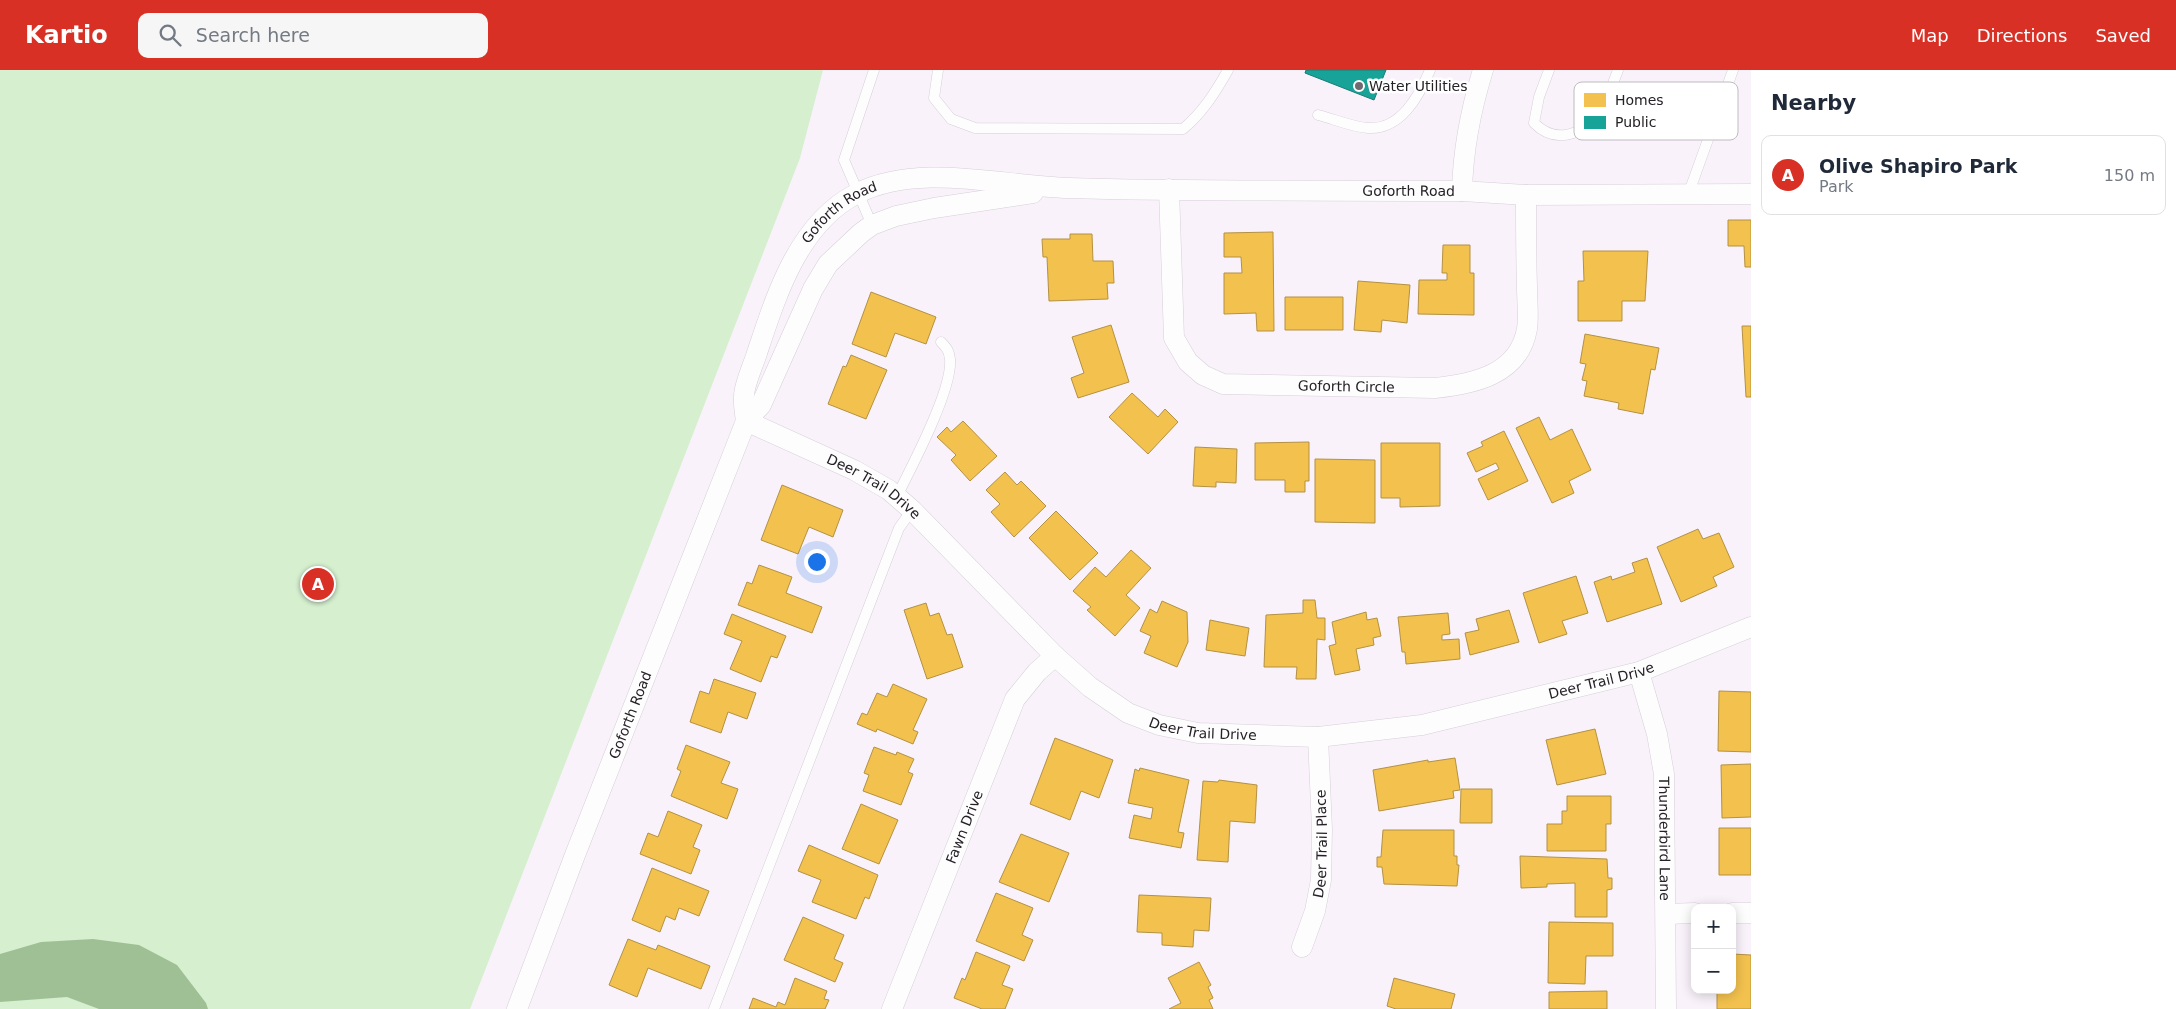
<!DOCTYPE html>
<html lang="en">
<head>
<meta charset="utf-8">
<style>
	:root { --surface:#fff; --page:#f6f6f7; --text:#1f2937; --muted:#747a83; --line:#e0e1e3; --accent:#d93025 }
	body { margin:0; font-family:"DejaVu Sans",sans-serif; background:var(--page); color:var(--text) }
	.controls { position:absolute; right:15px; bottom:15px; display:grid; overflow:hidden; border-radius:10px; box-shadow:0 2px 12px #0003 }
	.controls button { width:45px; height:45px; display:grid; place-items:center; padding:0; border:0; border-bottom:1px solid var(--line); background:var(--surface); color:var(--text); font:25px sans-serif }
	.you { position:absolute; left:816px; top:491px; width:18px; height:18px; margin:-12px; border:4px solid #fff; border-radius:50%; background:#1a73e8; box-shadow:0 0 0 8px #1a73e833 }
	.badge { display:grid; place-items:center; width:32px; height:32px; border-radius:50%; background:var(--accent); color:#fff; font-size:16px; font-weight:700 }
	.pin { position:absolute; translate:-50% -50%; border:2px solid #fff; box-shadow:0 1px 5px #0006 }
	.list { margin:0; padding:0; list-style:none }
	h2 { display:flex; justify-content:space-between; align-items:center; height:65px; margin:0; padding:0 20px; font-size:21px }
	h2 small { font-size:16px; font-weight:400; color:var(--muted) }
	.list li { display:grid; grid-template-columns:32px 1fr auto; gap:15px; align-items:center; box-sizing:border-box; height:80px; margin:0 10px 10px; padding:0 10px; border:1px solid var(--line); border-radius:10px }
	.list b { display:block; font-size:19px; white-space:nowrap }
	.list p { margin:0; font-size:16px; white-space:nowrap; color:var(--muted) }
	.list em { font-size:16px; font-style:normal; color:var(--muted) }
	.icon { flex:none; width:28px; height:28px; fill:none; stroke:currentColor; stroke-width:2; stroke-linecap:round; stroke-linejoin:round }
	.map { position:relative; flex:none; width:1751px; height:939px; overflow:hidden }
	header { display:flex; align-items:center; gap:30px; box-sizing:border-box; height:70px; padding:0 25px; background:var(--accent); color:#fff }
	header strong { font-size:24px }
	nav { display:flex; gap:28px; margin-inline-start:auto; font-size:18px }
	.search { width:350px; height:45px; background:var(--page); display:flex; align-items:center; gap:12px; box-sizing:border-box; padding:0 18px; border-radius:10px; color:var(--muted); font-size:19px }
	main { display:flex }
	aside { flex:1; background:var(--surface) }
	.map>svg:first-child { display:block }
	.green { fill:#d5efcf }
	.water { fill:#9fc095 }
	.homes { fill:#f2c14e; stroke:#b49142 }
	.public { fill:#17a398; stroke:#1b7c76 }
	.lines { fill:none; stroke-linecap:round; stroke-linejoin:round }
	.lane-casing { stroke:#d5cfd6; stroke-width:11 }
	.street-casing { stroke:#d5cfd6; stroke-width:21 }
	.lane { stroke:#fefdfe; stroke-width:10 }
	.street { stroke:#fefdfe; stroke-width:20 }
	.poi-dot { fill:#6f6a70; stroke:#fff; stroke-width:2 }
	.labels { text-anchor:middle; dominant-baseline:central; stroke-width:5; stroke-linejoin:round; paint-order:stroke }
	.poi-label { font-size:14px; fill:#252126; stroke:#fff; text-anchor:start }
	.street-label { font-size:14px; fill:#252126; stroke:#fff }
	.key { fill:#fff; stroke:#bebcbe; stroke-width:1 }
	.key-label { font-size:14px; fill:#252126 }
</style>
</head>
<body>
<header>
<strong>Kartio</strong>
<div class="search"><svg class="icon" aria-label="search" viewBox="0 0 24 24"><circle cx="10" cy="10" r="6"/><path d="M15 15l6 6"/></svg>Search here</div>
<nav><a>Map</a><a>Directions</a><a>Saved</a></nav>
</header>
<main>
<div class="map">
<svg width="1751" height="939" viewBox="0 0 1751 939">
	<rect width="100%" height="100%" fill="#f9f2fa"/>
	<path class="green" d="M0 0H823L800 88 470 939H0Z"/>
	<path class="water" d="M93 869 139 875 177 895 206 933 208 939H99L67 927 0 932V884L41 872Z"/>
	<path class="homes" d="M1728 150H1751V197H1745L1744 176H1728Z
		M1273 162 1274 261H1257L1256 243 1224 244V203H1242L1241 187H1224V163Z
		M1070 164H1092L1093 191H1113L1114 213H1107L1108 229 1049 231 1047 187H1043L1042 169H1070Z
		M1443 175H1470V203H1474V245L1418 244 1419 210H1447V203H1442Z
		M1583 181H1648L1645 231H1622V251H1578V211H1584Z
		M1358 211 1410 215 1407 253 1382 250 1381 262 1354 260Z
		M871 222 936 247 926 274 895 263 886 287 852 274Z
		M1285 227H1343V260H1285Z
		M1111 255 1129 312 1078 328 1071 308 1084 303 1072 267Z
		M1742 256H1751V327H1746Z
		M1585 264 1659 278 1655 300 1651 299 1643 344 1618 339 1619 333 1584 326 1587 311 1582 310 1586 294 1580 293Z
		M851 285 887 300 866 349 828 334 843 296 846 297Z
		M1132 323 1158 347 1165 339 1178 352 1148 384 1109 347Z
		M1539 347 1550 370 1572 359 1591 400 1569 411 1574 423 1552 433 1516 358Z
		M963 351 997 386 970 411 951 390 956 385 937 367 947 357 951 362Z
		M1504 361 1528 411 1488 430 1478 409 1499 399 1496 393 1476 402 1467 383 1483 376 1481 372Z
		M1309 372V411H1305V422H1285V410H1255V373Z
		M1381 373H1440V436L1400 437V428H1381Z
		M1195 377 1237 379 1236 413 1216 412V417L1193 416Z
		M1315 389 1375 390V453L1315 452Z
		M1005 402 1017 415 1021 411 1046 436 1014 467 991 442 1000 434 986 420Z
		M782 415 843 440 833 467 809 457 798 484 761 470Z
		M1056 441 1098 483 1070 510 1029 468Z
		M1698 459 1703 469 1719 463 1734 497 1713 507 1717 516 1681 532 1657 477Z
		M1131 480 1151 498 1126 525 1140 538 1115 566 1087 540 1091 537 1073 521 1095 497 1106 507Z
		M1647 488 1662 534 1607 552 1594 512 1611 506 1612 510 1635 502 1632 493Z
		M759 495 792 507 786 523 822 537 812 563 738 535 747 512 752 514Z
		M1576 506 1588 543 1562 551 1567 564 1539 573 1523 523Z
		M1303 530H1315L1317 548H1325V570L1317 569 1316 609H1296L1297 597H1264L1266 545 1303 543Z
		M1162 531 1187 542 1188 572 1177 597 1144 583 1151 566 1140 561 1150 539 1157 543Z
		M926 533 930 546 939 543 947 565 952 564 963 597 927 609 904 540Z
		M1509 540 1519 572 1470 585 1465 563 1479 560 1476 549Z
		M1366 542 1367 550 1377 548 1381 566 1373 568 1374 575 1356 579 1360 600 1335 605 1329 576 1336 574 1332 552Z
		M1448 543 1450 564 1442 565V570L1459 569 1460 589 1406 594 1405 582H1402L1398 547Z
		M732 544 786 566 777 588 771 586 761 612 730 599 742 571 724 564Z
		M1210 550 1249 558 1245 586 1206 580Z
		M714 609 756 623 747 649 728 642 721 663 690 652 700 621 709 624Z
		M893 614 927 629 913 660 918 662 913 674 877 659 876 662 857 654 862 643 867 645 877 623 887 627Z
		M1719 621 1751 622V682L1718 681Z
		M1595 659 1606 704 1557 715 1546 670Z
		M1055 668 1113 690 1099 728 1081 721 1070 750 1030 734Z
		M686 675 730 692 721 713 738 719 727 749 671 726 681 701 677 699Z
		M874 677 896 685 897 682 914 689 908 702 913 704 901 735 863 721 869 705 864 703Z
		M1455 688 1460 720 1453 721 1454 728 1379 741 1373 700 1428 690V692Z
		M1751 694V747L1722 748 1721 695Z
		M1140 698 1189 710 1178 762 1184 763 1181 778 1129 768 1134 745 1151 749 1153 738 1128 733 1135 699 1139 701Z
		M1219 710 1257 715 1255 753 1230 751 1228 792 1197 790 1203 711 1218 712Z
		M1461 719H1492V753H1460Z
		M1567 726H1611V754H1606V781H1547V754H1562V741H1567Z
		M861 734 898 750 879 794 842 779Z
		M668 741 702 755 693 777 700 780 691 804 640 784 648 763 658 767Z
		M1719 758H1751V805H1719Z
		M1383 760H1454V786H1457V795H1459L1457 816 1384 814 1382 797H1377V787H1381Z
		M1021 764 1069 783 1049 832 999 812Z
		M809 775 878 805 869 829 865 827 856 849 812 832 821 810 798 801Z
		M1520 786 1607 789 1608 808H1612V819L1607 820V847H1575V813L1547 814V817L1521 818Z
		M652 798 709 821 699 846 679 838 675 850 666 846 660 862 632 850Z
		M996 823 1033 838 1022 865 1033 870 1024 891 976 871Z
		M1139 825 1211 828 1209 861 1194 860 1193 877 1162 875V863L1137 862Z
		M803 847 844 865 834 889 843 893 835 912 784 890Z
		M1549 852 1613 853V886H1586L1585 914 1548 913Z
		M628 869 656 880 658 875 710 896 701 919 648 898 637 927 609 915Z
		M976 882 1010 896 1002 915 1013 919 1005 939H982L954 928 962 908 965 910Z
		M1732 884 1751 885V939H1717V920H1732Z
		M1199 892 1211 915 1208 917 1213 928 1209 930 1213 939H1169L1181 933 1168 908Z
		M795 908 827 921 824 929 829 930 825 939H749L753 928 776 937 778 932 785 935Z
		M1394 908 1455 924 1451 939H1396L1387 936Z
		M1607 921V939H1549V922Z"/>
	<path class="public" d="M1306 0H1386L1374 30 1305 3Z"/>
	<g class="lines">
		<g class="lane-casing">
			<path id="lane" d="M938 0 934 28 951 49 975 58 1183 59C1203 42 1215 23 1228 0
				M1549 0 1539 27 1534 53C1555 74 1574 64 1598 53L1618 0
				M1318 45C1334 49 1352 57 1368 58 1401 60 1419 26 1430 0
				M1688 125 1733 0
				M872 155 844 90 874 0
				M897 426C911 398 953 319 950 289 949 281 947 278 941 272
				M714 939 899 458 912 440"/>
		</g>
		<g class="street-casing">
			<g id="street">
				<path id="s1" d="M1169 119 1174 268 1188 292 1203 305 1223 314 1435 318C1473 314 1519 305 1527 259 1529 246 1527 231 1527 217 1526 186 1526 155 1526 125"/>
				<path d="M1462 121C1463 80 1471 39 1483 0"/>
				<path id="s2" d="M746 351C745 343 743 333 744 325 745 312 753 296 757 283 776 226 798 154 856 124 918 92 1002 116 1068 118 1199 122 1331 120 1462 121L1526 125 1751 124"/>
				<path id="s3" d="M746 351 854 400 889 420 912 440 1055 586 1090 617 1128 643 1159 655 1198 663 1318 667 1422 655 1639 602 1751 557"/>
				<path id="s4" d="M1639 602 1657 664 1664 704 1666 939"/>
				<path d="M1732 843H1751"/>
				<path d="M1666 844 1695 843"/>
				<path id="s5" d="M1302 877 1315 841 1321 810 1322 759 1318 667"/>
				<path id="s6" d="M517 939 575 785 746 351 761 335 813 219 828 194 861 163 872 155 896 146 934 138 1033 123"/>
				<path id="s7" d="M892 939 1015 629 1037 602 1055 586"/>
			</g>
		</g>
		<use href="#lane" class="lane"/>
		<use href="#street" class="street"/>
	</g>
	<circle class="poi-dot" cx="1359" cy="16" r="5"/>
	<g class="labels">
		<g class="poi-label">
			<text x="1369" y="16">Water Utilities</text>
		</g>
		<g class="street-label">
			<text stroke="none"><textPath href="#s2" startOffset="818">Goforth Road</textPath></text>
			<text stroke="none"><textPath href="#s2" startOffset="238">Goforth Road</textPath></text>
			<text stroke="none"><textPath href="#s1" startOffset="342">Goforth Circle</textPath></text>
			<text stroke="none"><textPath href="#s3" startOffset="144">Deer Trail Drive</textPath></text>
			<text stroke="none"><textPath href="#s3" startOffset="969">Deer Trail Drive</textPath></text>
			<text stroke="none"><textPath href="#s6" startOffset="315">Goforth Road</textPath></text>
			<text stroke="none"><textPath href="#s3" startOffset="564">Deer Trail Drive</textPath></text>
			<text stroke="none"><textPath href="#s7" startOffset="196">Fawn Drive</textPath></text>
			<text stroke="none"><textPath href="#s4" startOffset="170">Thunderbird Lane</textPath></text>
			<text stroke="none"><textPath href="#s5" startOffset="106">Deer Trail Place</textPath></text>
		</g>
	</g>
	<rect x="1574" y="12" width="164" height="58" rx="8" class="key"/>
	<rect x="1584" y="23" width="22" height="14" fill="#f2c14e"/>
	<rect x="1584" y="46" width="22" height="13" fill="#17a398"/>
	<g class="key-label">
		<text x="1615" y="35">Homes</text>
		<text x="1615" y="57">Public</text>
	</g>
</svg>
<div class="controls">
<button>+</button>
<button>−</button>
</div>
<div class="you"></div>
<div class="pin badge" style="left:318px;top:514px">A</div>
</div>
<aside>
<h2>Nearby<small></small></h2>
<ul class="list">
<li><span class="badge">A</span><div><b>Olive Shapiro Park</b><p>Park</p></div><em>150 m</em></li>
</ul>
</aside>
</main>
</body>
</html>
